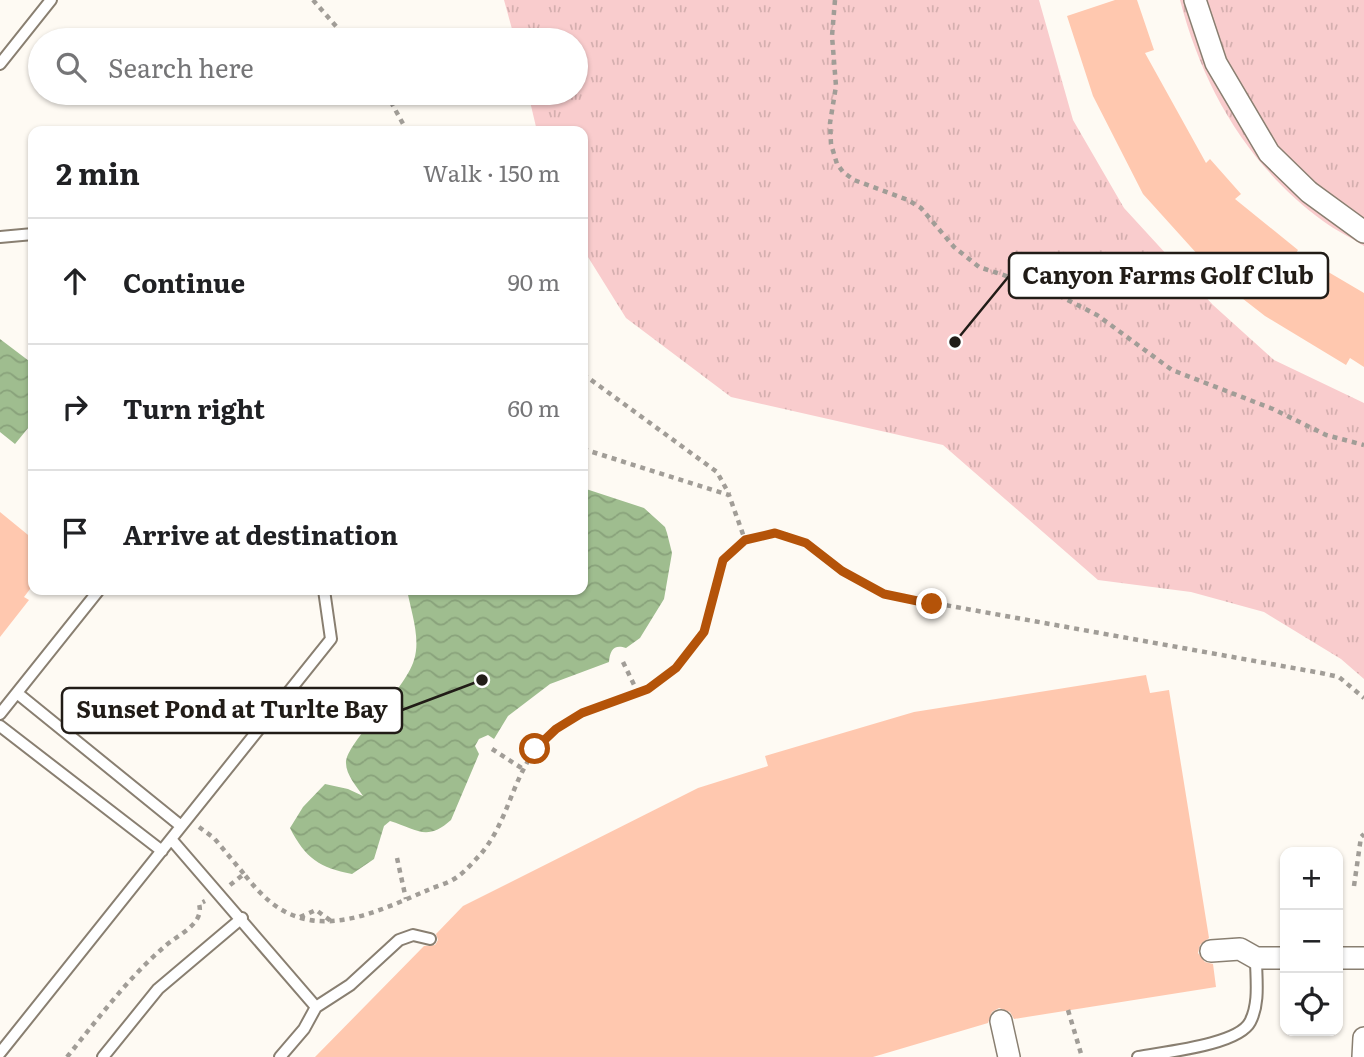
<!DOCTYPE html>
<html lang="en">
<head>
<meta charset="utf-8">
<style>
	:root { --surface:#fff; --page:#f6f6f6; --text:#202124; --muted:#757577; --line:#e0e0e0 }
	body { margin:0; font-family:Literata,serif; background:var(--page); color:var(--text) }
	.controls { position:absolute; right:21px; bottom:21px; display:grid; overflow:hidden; border-radius:14px; box-shadow:0 2px 5px #0004 }
	.controls button { width:63px; height:63px; display:grid; place-items:center; padding:0; border:0; border-bottom:2px solid var(--line); background:var(--surface); color:var(--text); font:35px sans-serif }
	.stop { position:absolute; width:21px; height:21px; margin:-16px; border:5px solid #b45309; border-radius:50%; background:#fff }
	.stop.end { background:#b45309; border-color:#fff; box-shadow:0 2px 7px #0008 }
	.list { margin:0; padding:0; list-style:none }
	h2 { display:flex; justify-content:space-between; align-items:center; height:91px; margin:0; padding:0 28px; font-size:30px }
	h2 small { font-size:23px; font-weight:400; color:var(--muted) }
	.list li { display:grid; grid-template-columns:46px 1fr auto; gap:21px; align-items:center; box-sizing:border-box; height:126px; padding:0 28px; border-top:2px solid var(--line) }
	.list b { display:block; font-size:26px; white-space:nowrap }
	.list em { font-size:23px; font-style:normal; color:var(--muted) }
	.icon { flex:none; width:38px; height:38px; fill:none; stroke:currentColor; stroke-width:2; stroke-linecap:round; stroke-linejoin:round }
	.map { position:relative; flex:none; width:1364px; height:1057px; overflow:hidden }
	.search { position:absolute; background:var(--surface); box-shadow:0 2px 5px #0004; left:28px; top:28px; width:560px; height:77px; display:flex; align-items:center; gap:18px; box-sizing:border-box; padding:0 24px; border-radius:38px; color:var(--muted); font-size:26px }
	.panel { position:absolute; background:var(--surface); box-shadow:0 2px 5px #0004; left:28px; top:126px; width:560px; height:469px; border-radius:14px }
	.map>svg:first-child { display:block }
	.grass { fill:url(#grass-tufts) }
	.water { fill:url(#water-waves) }
	.building { fill:#ffc8af }
	.lines { fill:none; stroke-linecap:round; stroke-linejoin:round }
	.service-casing { stroke:#897f71; stroke-width:14 }
	.minor-casing { stroke:#897f71; stroke-width:24 }
	.path { stroke:#a19d97; stroke-width:4.5; stroke-dasharray:5 5; stroke-linecap:butt }
	.service { stroke:#fff; stroke-width:10 }
	.minor { stroke:#fff; stroke-width:21 }
	.route { stroke:#b45309; stroke-width:9 }
	.leader { fill:none; stroke:#211c17; stroke-width:2.5 }
	.callout-dot { fill:#211c17; stroke:#fff; stroke-width:2.5 }
	.callout { fill:#fff; stroke:#211c17; stroke-width:2.5 }
	.callout-label { font-size:24px; text-anchor:middle; font-weight:bold; fill:#211c17 }
</style>
</head>
<body>
<div class="map">
<svg width="1364" height="1057" viewBox="0 0 1364 1057">
	<defs>
		<pattern id="grass-tufts" width="24" height="20" patternUnits="userSpaceOnUse" patternTransform="scale(1.75)"><rect width="24" height="20" fill="#f9cccd"/><path d="M3 7l-1-3M5 7V3M7 7l1-3M15 17l-1-3M17 17v-4M19 17l1-3" fill="none" stroke="#d5afaf"/></pattern>
		<pattern id="water-waves" width="16" height="10" patternUnits="userSpaceOnUse" patternTransform="scale(1.75)"><rect width="16" height="10" fill="#9fbd8f"/><path d="M0 5q4-4 8 0t8 0" fill="none" stroke="#89a27b"/></pattern>
	</defs>
	<rect width="100%" height="100%" fill="#fefaf3"/>
	<path class="grass" d="M504 0H1039L1073 120 1124 208 1213 305 1274 360 1364 403V679L1341 659 1264 612 1191 592 1098 580 943 445 731 397 626 318 583 249V131H537L528 93H576V40H515Z
		M1180 0H1364V246C1350 237 1335 230 1323 221 1248 166 1203 88 1180 0Z"/>
	<path class="water" d="M0 339 33 364V422L15 444 0 432Z
		M583 488 644 508 665 527 667 533 672 553 664 599 640 638 626 648C614 644 610 650 609 662L550 684 508 716 494 739 488 735 479 739 475 746 479 754 451 820C427 842 416 829 390 821L384 826 374 859 352 874C320 868 305 858 290 828L303 807 325 784 348 789 363 796C357 787 346 775 346 763 346 742 405 691 414 660 421 639 411 611 407 590H583Z"/>
	<path class="building" d="M1115 0H1137L1154 50 1145 53 1206 163 1210 159 1241 194 1235 199 1298 250 1296 253 1364 293V367L1350 358 1346 365 1265 316 1229 288 1206 269 1208 266 1143 194 1093 96 1067 16Z
		M0 512 33 539V585L24 597 29 600 0 637Z
		M1146 675 1150 693 1169 690 1209 938 1200 945 1198 953 1205 962 1213 964 1216 987 1014 1019 1010 1012 999 1008 992 1012 988 1023 873 1057H315L424 946 435 945 438 940 436 934 463 906 698 788 768 766 765 756 914 712Z"/>
	<g class="lines">
		<g class="service-casing">
			<path id="service" d="M0 64 51 0
				M0 237 33 234
				M17 693 181 826
				M0 714 99 590
				M0 726 162 851
				M316 1007 350 985 399 940 413 935 430 939
				M0 1053 171 839
				M103 1057 158 989 242 918
				M280 1057 304 1029 316 1007 171 839 331 639 324 590
				M1138 1057C1164 1052 1238 1045 1250 1022 1260 1003 1256 979 1256 958"/>
		</g>
		<g class="minor-casing">
			<path id="minor" d="M1195 0 1216 63 1269 153 1309 192 1364 232
				M1211 951 1240 949 1256 958H1285
				M1338 958H1364
				M1001 1021 1009 1057
				M1363 1057 1364 1038"/>
		</g>
		<path class="path" d="M313 0 348 40
			M835 0 832 36 836 86 830 123 831 144 837 164 843 172 854 180 908 200 921 208 954 247 979 267 1046 289 1097 315 1172 370 1273 409 1326 435 1364 445
			M386 93 407 131
			M583 374 717 472 729 494
			M583 449 729 495 745 540
			M623 662 638 693
			M492 749 523 769
			M199 827 214 838 244 874
			M397 858 406 899
			M230 885 244 874C260 894 276 911 301 918 343 930 390 906 428 890 437 886 449 883 457 877 465 872 473 862 480 855 514 815 511 765 555 730 591 700 641 702 676 668 685 659 699 642 704 630 718 594 712 548 759 537 764 536 770 533 774 533 800 533 822 558 842 571 855 580 870 587 884 594L1321 673 1339 677 1364 698
			M1354 886 1361 837 1364 834
			M300 917 316 910 331 921
			M1068 1010 1082 1057
			M67 1057C98 1019 127 979 164 947 177 935 205 924 199 904L205 901"/>
		<use href="#service" class="service"/>
		<use href="#minor" class="minor"/>
	</g>
	<g class="lines">
		<path class="route" d="M535 749 556 729 582 713 648 689 676 668 704 632 723 560 745 540 775 533 806 543 842 571 884 594 932 604"/>
	</g>
	<path class="leader" d="M955 342L1009 276M482 680L402 710"/>
	<g class="callout-dot">
		<circle cx="955" cy="342" r="7"/>
		<circle cx="482" cy="680" r="7"/>
	</g>
	<g class="callout">
		<rect x="1009" y="253" width="319" height="45" rx="7"/>
		<rect x="62" y="688" width="340" height="45" rx="7"/>
	</g>
	<g class="callout-label">
		<text x="1168" y="284">Canyon Farms Golf Club</text>
		<text x="232" y="718">Sunset Pond at Turlte Bay</text>
	</g>
</svg>
<div class="controls">
<button>+</button>
<button>−</button>
<button><svg class="icon" aria-label="locate" viewBox="0 0 24 24"><circle cx="12" cy="12" r="6"/><path d="M12 2v4M12 18v4M2 12h4M18 12h4"/></svg></button>
</div>
<div class="stop" style="left:535px;top:749px"></div>
<div class="stop end" style="left:932px;top:604px"></div>
<div class="search"><svg class="icon" aria-label="search" viewBox="0 0 24 24"><circle cx="10" cy="10" r="6"/><path d="M15 15l6 6"/></svg>Search here</div>
<section class="panel">
<h2>2 min<small>Walk · 150 m</small></h2>
<ul class="list">
<li><svg class="icon" aria-label="ahead" viewBox="0 0 24 24"><path d="M12 20V5M6 11l6-6 6 6"/></svg><div><b>Continue</b></div><em>90 m</em></li>
<li><svg class="icon" aria-label="right" viewBox="0 0 24 24"><path d="M7 20v-9h11M14 6l5 5-5 5"/></svg><div><b>Turn right</b></div><em>60 m</em></li>
<li><svg class="icon" aria-label="arrive" viewBox="0 0 24 24"><path d="M6 21V4h12l-3 4 3 4H6"/></svg><div><b>Arrive at destination</b></div></li>
</ul>
</section>
</div>
</body>
</html>
